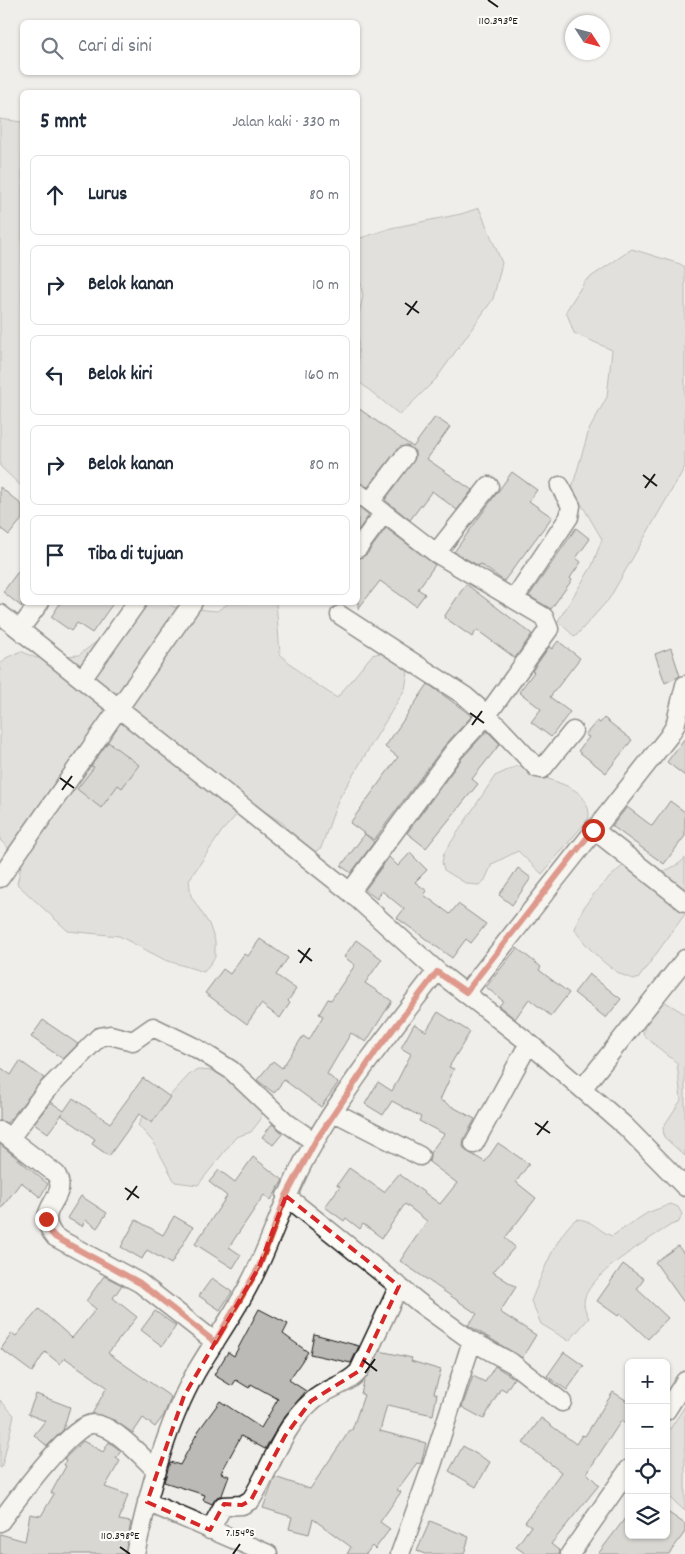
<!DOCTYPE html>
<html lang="id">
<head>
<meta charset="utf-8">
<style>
	:root { --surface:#fff; --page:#f2f2f3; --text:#1f2937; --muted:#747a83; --line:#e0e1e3 }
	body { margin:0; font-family:Dekko,sans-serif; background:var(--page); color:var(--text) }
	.controls { position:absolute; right:15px; bottom:15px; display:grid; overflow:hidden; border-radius:8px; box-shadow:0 1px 4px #0004 }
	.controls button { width:45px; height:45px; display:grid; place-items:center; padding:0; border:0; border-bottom:1px solid var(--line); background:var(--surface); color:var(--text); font:25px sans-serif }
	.compass { position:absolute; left:565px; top:15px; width:45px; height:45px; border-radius:50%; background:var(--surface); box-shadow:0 1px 4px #0004; rotate:126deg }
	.stop { position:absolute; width:15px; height:15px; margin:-11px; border:4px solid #c8321e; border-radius:50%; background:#fff }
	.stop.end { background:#c8321e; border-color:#fff; box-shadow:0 1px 5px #0008 }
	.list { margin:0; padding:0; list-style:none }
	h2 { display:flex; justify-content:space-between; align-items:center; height:65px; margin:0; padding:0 20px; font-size:21px }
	h2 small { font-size:16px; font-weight:400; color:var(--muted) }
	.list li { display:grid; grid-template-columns:32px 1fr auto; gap:15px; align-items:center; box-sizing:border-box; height:80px; margin:0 10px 10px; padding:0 10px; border:1px solid var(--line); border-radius:8px }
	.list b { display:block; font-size:19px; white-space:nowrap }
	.list em { font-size:16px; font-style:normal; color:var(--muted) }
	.icon { flex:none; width:28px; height:28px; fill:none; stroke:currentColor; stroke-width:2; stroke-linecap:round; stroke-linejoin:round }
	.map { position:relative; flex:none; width:685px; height:1554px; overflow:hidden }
	.search { position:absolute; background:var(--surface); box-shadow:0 1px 4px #0004; left:20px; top:20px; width:340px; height:55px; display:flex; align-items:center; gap:12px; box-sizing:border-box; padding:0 18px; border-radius:8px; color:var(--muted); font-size:19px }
	.panel { position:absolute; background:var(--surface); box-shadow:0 1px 4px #0004; left:20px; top:90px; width:340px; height:515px; border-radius:8px }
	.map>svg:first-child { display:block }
	.green { fill:#d0cfcc; stroke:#767674 }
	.building { fill:#bbbab6; stroke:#1c1c1c }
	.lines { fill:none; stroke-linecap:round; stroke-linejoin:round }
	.minor-casing { stroke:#1c1c1c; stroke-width:21 }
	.minor { stroke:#fdfcf7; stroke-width:18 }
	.route { stroke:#c8321e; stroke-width:6 }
	.marked { fill:none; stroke:#d62828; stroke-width:4; stroke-dasharray:10 6; stroke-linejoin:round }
	.ticks { fill:none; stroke:#1c1c1c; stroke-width:2 }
	.ticks-label { font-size:12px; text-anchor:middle; fill:#1c1c1c; stroke:#fdfcf7; stroke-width:4.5; stroke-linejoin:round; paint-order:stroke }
</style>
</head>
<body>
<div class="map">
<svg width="685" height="1554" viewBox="0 0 685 1554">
	<rect width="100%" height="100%" fill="#f0eeea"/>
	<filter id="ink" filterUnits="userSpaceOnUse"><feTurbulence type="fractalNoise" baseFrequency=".02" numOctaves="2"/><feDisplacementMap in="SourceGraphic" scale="10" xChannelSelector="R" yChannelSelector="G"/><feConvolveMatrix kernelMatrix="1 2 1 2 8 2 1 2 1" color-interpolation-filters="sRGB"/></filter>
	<g filter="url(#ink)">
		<path class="green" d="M0 119 22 122V487L0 466Z
			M479 208 502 263 493 299 436 379 400 415 358 381V318L363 296 358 271V239L391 228 461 214Z
			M632 249 680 264 685 267V467L609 599 575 637 558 621 592 566 602 539 572 488 589 430 607 397 612 350 574 333 566 311 585 281Z
			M276 602 280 654 305 677 337 698 372 655 384 652 397 660 408 672 405 689 338 800 321 848 313 853 293 838 284 824 249 801 222 831 189 880 191 896 209 924 215 941V957L204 972 165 960 119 936 68 931 17 884 22 861 0 840V665L6 658 21 651 36 658 79 655 113 629 128 603H168L174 607 217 611 229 603Z
			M517 766C526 770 534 774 543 777 564 785 590 790 589 818L542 874 518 851 492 864 485 880 479 885 467 884 444 870 442 862 444 853 495 776Z
			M685 858V914L638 979C617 980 586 947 575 930 580 902 608 879 628 861L658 875 680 863Z
			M662 1000 685 1014V1156L664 1137 663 1127 681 1100 677 1063 643 1035 646 1019Z
			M198 1070 216 1071 231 1077 260 1106 261 1119 251 1132 236 1137 198 1185 175 1182 154 1143 138 1125 146 1109 162 1104 190 1074Z
			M671 1204 678 1207 682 1214 679 1222 671 1225C651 1238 582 1278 584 1304 584 1308 587 1314 589 1318L569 1341 541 1324 531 1301C541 1277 556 1235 576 1219 592 1219 598 1231 612 1236L647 1213Z
			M0 1400 14 1415 2 1467 0 1468Z
			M685 1406V1511L666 1494V1435Z"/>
		<path class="building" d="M358 408 413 447 435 417 450 427 427 459 472 490 457 510 432 491 410 520 385 500 415 458V451L407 446 397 450 368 487 358 483Z
			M512 472 537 490 529 501 552 517 504 581 480 564 479 566 454 552Z
			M0 487 22 505V519L9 535 0 528Z
			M358 506 369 515 358 531Z
			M386 528 435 565 418 589 425 594 416 606 380 581 358 609V559L367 554Z
			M576 528 590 539 576 558 581 562 570 578 572 580 551 609 529 596Z
			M22 566V607L3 592Z
			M466 584 532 634 515 658 477 630 472 637 444 617Z
			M61 602H114L92 633 77 623 71 631 51 617Z
			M558 641 580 658 550 697 570 712 551 737 531 722 541 709 519 692 534 672 532 671 549 647 552 649Z
			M671 648 680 676 665 683 655 654Z
			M428 684 472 716 445 745 374 840 365 834 374 842 351 873 341 866 365 834 350 823 398 757 385 747Z
			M604 718 632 740 606 773 578 751 589 737 585 735 597 721 600 723Z
			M487 731 500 744 472 779 478 784 426 848 407 833 462 758Z
			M685 738V776L667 762Z
			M108 742 139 765 122 788 118 785 101 808 77 789 94 767 91 766Z
			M670 801 685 812V836L664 864 612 826 627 807 652 826Z
			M410 853 427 870 415 882 427 891 424 895 450 914 458 904 486 924 471 943 466 939 452 958 397 918 404 909 382 891 377 899 365 890 389 857 398 866Z
			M518 868 531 878 512 905 499 895Z
			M260 939 288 958 276 975 296 989 288 1001 290 1003 280 1018 261 1004 247 1024 205 993 223 969 230 974 244 954 248 956Z
			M356 940 382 959 365 983 392 1001 366 1042 351 1033 327 1074 338 1083 321 1107 284 1080 274 1093 257 1080 273 1061 282 1068 303 1036 309 1040 323 1016 319 1014 328 999 331 1000 355 965 344 957Z
			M517 948 541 967 539 970 569 993 551 1016 529 999 515 1019 499 1006 503 1001 486 987Z
			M589 974 621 999 606 1018 574 993Z
			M438 1012 470 1032 449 1067 454 1069 440 1100 475 1119 464 1139 463 1146 465 1150 485 1162 498 1143 529 1164 516 1182 536 1198 505 1238 515 1247 493 1272 516 1287 500 1312 536 1335 522 1358 468 1325 477 1314 400 1261 427 1221 405 1204 382 1238 363 1224 360 1229 346 1218 344 1221 325 1207 340 1186 337 1185 349 1168 384 1192 399 1174 440 1204 457 1183 429 1162 430 1153 444 1134 419 1121 421 1117 392 1101 383 1115 365 1104 378 1082 392 1091 411 1054 401 1048 414 1024 426 1031Z
			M43 1020 78 1044 63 1059 31 1037Z
			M20 1061 44 1078 7 1123 0 1121V1067L11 1075Z
			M143 1078 170 1097 152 1123 139 1114 109 1156 92 1144 95 1139 61 1115 63 1113 48 1133 34 1123 51 1102 64 1111 73 1098 110 1123Z
			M272 1124 283 1133 273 1145 262 1137Z
			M0 1144 48 1184 40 1197 21 1182 0 1210Z
			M253 1157 283 1180 271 1200 264 1195 229 1247 241 1255 233 1268 195 1244 227 1196 209 1182 219 1170 235 1182Z
			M81 1196 107 1213 97 1228 86 1220 82 1226 67 1218Z
			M174 1216 193 1227 171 1264 147 1250 142 1259 121 1247 136 1220 163 1235Z
			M678 1246 685 1255V1304L655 1262Z
			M623 1264 644 1279 637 1289 668 1318 648 1339 620 1313 618 1316 597 1301Z
			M104 1276 122 1285 113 1298 137 1317 108 1353 171 1397 164 1415 155 1427 143 1418 133 1433 114 1420 92 1414 107 1387 65 1358 60 1364 45 1352 32 1372 1 1349 12 1333 16 1336 39 1309 72 1338 96 1309 86 1301Z
			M212 1278 232 1292 220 1310 199 1296Z
			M259 1309 288 1324 283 1334 308 1352 289 1380 306 1391 284 1417 265 1449 241 1436 221 1473 229 1476 222 1495 217 1497 212 1504 203 1500 205 1495 164 1482 170 1462 180 1465 199 1430 220 1401 261 1428 278 1399 251 1384 249 1388 236 1380 232 1386 214 1375 228 1352 234 1356Z
			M155 1311 176 1326 162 1346 141 1330Z
			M314 1334 359 1346 351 1363 310 1354Z
			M380 1351 412 1358 411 1361 441 1370 434 1393 437 1394 433 1415 387 1405 380 1431 426 1443 421 1464 417 1463 397 1490 401 1492 380 1522 390 1529 375 1549 372 1546 366 1554H347L351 1547 313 1519 309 1534 289 1529 292 1517 263 1508 275 1477 310 1489 350 1430H352L364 1395 361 1394 364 1381Z
			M564 1352 584 1366 567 1390 547 1376Z
			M495 1366 514 1378 506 1391 501 1388 484 1419 462 1407 473 1376 485 1382Z
			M613 1392 629 1402V1426L621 1421 587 1473 599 1485 551 1544 560 1551V1554H526L516 1547 531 1526 525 1522 561 1472 523 1443 541 1418 576 1444 582 1435 585 1436Z
			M36 1394 70 1407 63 1430 47 1446 34 1435 45 1421 28 1414Z
			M83 1441 103 1452 109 1442 121 1451 116 1458 120 1461 105 1487 128 1495 119 1520 131 1522 125 1554H0V1534L25 1541 30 1514 41 1516 54 1494 51 1493 66 1466 64 1465 66 1460 64 1459Z
			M463 1446 490 1462 476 1487 449 1471Z
			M666 1511 685 1524V1532L669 1554H598L629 1513V1535H666Z
			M430 1521 469 1537 464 1554H425L417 1551Z"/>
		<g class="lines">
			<g class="minor-casing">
				<path id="minor" d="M370 502 405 456
					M358 548 384 513
					M436 553 489 486
					M514 599 569 517 571 506 560 486
					M0 614 350 892 437 971 529 1043 625 1126 685 1187
					M340 615 465 696 487 715 537 768 542 769 573 731
					M20 629 40 602
					M83 678 137 602
					M593 829 685 902
					M0 878 193 602
					M350 892 454 751 487 715 549 629 544 617 436 553 358 493
					M466 993 669 736 675 726 685 685
					M582 1089 685 959
					M334 1112 420 1156
					M0 1131 56 1174C71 1199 31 1208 55 1237L140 1283 215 1342
					M10 1138 45 1092 99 1037 110 1035 133 1041 153 1027 196 1048 231 1070 287 1123 315 1142
					M474 1144 529 1043
					M286 1196 422 1305 472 1341 432 1465 400 1554
					M472 1341 512 1363 562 1402
					M666 1411 685 1381
					M147 1502 268 1554
					M0 1522C14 1503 72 1423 93 1424 113 1424 143 1458 157 1471
					M210 1530 223 1506 242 1505 251 1500C271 1468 282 1428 311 1402 325 1388 347 1386 359 1371L399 1286
					M135 1554C149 1492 165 1427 196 1372 214 1341 235 1313 251 1281 272 1241 284 1197 306 1157 342 1091 391 1031 437 971
					M570 1554 629 1469"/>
			</g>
			<use href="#minor" class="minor"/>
		</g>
	</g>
	<g class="lines" filter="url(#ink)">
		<path class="route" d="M46 1219 47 1228 55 1237 140 1283 215 1342 259 1267 286 1196 315 1142 375 1053 437 972 466 992 593 830"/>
	</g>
	<path d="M0 0H685V1554H0ZM286 1196 399 1286 359 1371 311 1401 285 1436 251 1500 242 1505 224 1504 210 1530 147 1502 184 1396 259 1267Z" fill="#f0eeea" fill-opacity=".55" fill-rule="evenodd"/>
	<path class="marked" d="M286 1196 399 1286 359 1371 311 1401 285 1436 251 1500 242 1505 224 1504 210 1530 147 1502 184 1396 259 1267Z"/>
	<path class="ticks" d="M488 0 498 7M405 303 419 313M407 315 417 301M643 475 657 486M645 488 655 474M470 713 484 723M472 725 482 711M60 778 74 788M62 790 72 776M298 950 312 961M300 963 310 948M535 1123 550 1133M537 1135 548 1121M125 1188 139 1198M127 1200 137 1186M363 1360 377 1371M365 1373 375 1359M120 1547 130 1554M233 1554 240 1544"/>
	<g class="ticks-label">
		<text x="498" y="24">110.393°E</text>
		<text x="240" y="1536">7.154°S</text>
		<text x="120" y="1539">110.398°E</text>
	</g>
</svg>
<div class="controls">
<button>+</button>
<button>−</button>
<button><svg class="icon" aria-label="locate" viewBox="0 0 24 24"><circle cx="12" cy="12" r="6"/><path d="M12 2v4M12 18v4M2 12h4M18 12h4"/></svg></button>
<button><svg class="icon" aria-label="layers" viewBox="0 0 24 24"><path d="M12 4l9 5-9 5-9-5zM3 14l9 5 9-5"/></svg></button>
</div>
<svg class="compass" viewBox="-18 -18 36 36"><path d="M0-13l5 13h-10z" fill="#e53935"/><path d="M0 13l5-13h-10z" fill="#747a83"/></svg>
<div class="stop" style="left:593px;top:830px"></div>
<div class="stop end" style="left:46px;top:1219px"></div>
<div class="search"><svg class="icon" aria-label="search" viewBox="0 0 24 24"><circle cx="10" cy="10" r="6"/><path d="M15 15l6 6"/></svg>Cari di sini</div>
<section class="panel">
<h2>5 mnt<small>Jalan kaki · 330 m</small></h2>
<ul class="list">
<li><svg class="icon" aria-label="ahead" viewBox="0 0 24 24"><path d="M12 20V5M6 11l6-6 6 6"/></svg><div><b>Lurus</b></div><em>80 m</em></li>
<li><svg class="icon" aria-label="right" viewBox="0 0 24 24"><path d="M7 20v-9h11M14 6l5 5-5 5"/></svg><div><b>Belok kanan</b></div><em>10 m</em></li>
<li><svg class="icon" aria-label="left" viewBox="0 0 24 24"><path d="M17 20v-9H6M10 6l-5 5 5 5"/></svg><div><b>Belok kiri</b></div><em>160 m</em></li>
<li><svg class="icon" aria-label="right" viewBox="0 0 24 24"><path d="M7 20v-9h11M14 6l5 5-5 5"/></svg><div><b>Belok kanan</b></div><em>80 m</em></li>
<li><svg class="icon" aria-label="arrive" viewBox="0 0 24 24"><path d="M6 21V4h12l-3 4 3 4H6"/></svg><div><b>Tiba di tujuan</b></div></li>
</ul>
</section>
</div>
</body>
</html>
